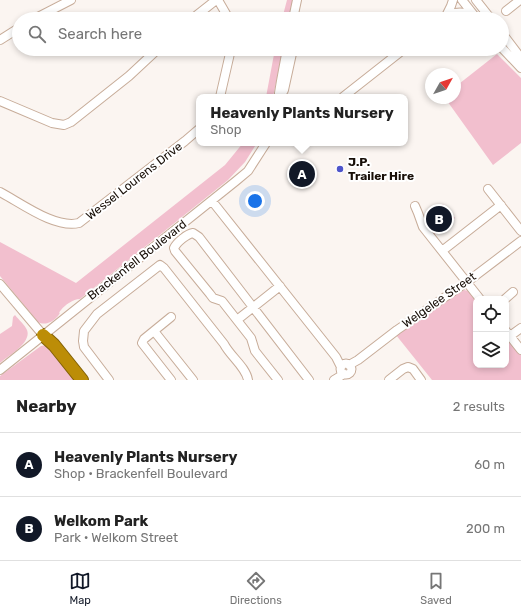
<!DOCTYPE html>
<html lang="en">
<head>
<meta charset="utf-8">
<style>
	:root { --surface:#fff; --page:#f2f2f2; --text:#222; --muted:#767676; --line:#e0e0e0; --accent:#111827 }
	body { margin:0; font-family:Rubik,sans-serif; background:var(--page); color:var(--text) }
	.controls { position:absolute; right:12px; bottom:12px; display:grid; overflow:hidden; border-radius:8px; box-shadow:0 2px 6px #0003 }
	.controls button { width:36px; height:36px; display:grid; place-items:center; padding:0; border:0; border-bottom:1px solid var(--line); background:var(--surface); color:var(--text); font:20px sans-serif }
	.compass { position:absolute; left:425px; top:68px; width:36px; height:36px; border-radius:50%; background:var(--surface); box-shadow:0 2px 6px #0003; rotate:50deg }
	.you { position:absolute; left:255px; top:201px; width:14px; height:14px; margin:-10px; border:3px solid #fff; border-radius:50%; background:#1a73e8; box-shadow:0 0 0 6px #1a73e833 }
	.badge { display:grid; place-items:center; width:26px; height:26px; border-radius:50%; background:var(--accent); color:#fff; font-size:13px; font-weight:700 }
	.pin { position:absolute; translate:-50% -50%; border:2px solid #fff; box-shadow:0 1px 4px #0006 }
	.popup { position:absolute; left:196px; top:94px; width:212px; height:52px; box-sizing:border-box; display:grid; place-content:center; border-radius:8px; background:var(--surface); filter:drop-shadow(0 1px 3px #0005); font-size:13px; white-space:nowrap; color:var(--muted) }
	.popup b { font-size:15px; color:var(--text) }
	.popup::after { content:''; position:absolute; left:50%; top:100%; margin-left:-8px; border:8px solid transparent; border-top-color:var(--surface) }
	.list { margin:0; padding:0; list-style:none }
	h2 { display:flex; justify-content:space-between; align-items:center; height:52px; margin:0; padding:0 16px; font-size:17px }
	h2 small { font-size:13px; font-weight:400; color:var(--muted) }
	.list li { display:grid; grid-template-columns:26px 1fr auto; gap:12px; align-items:center; box-sizing:border-box; height:64px; padding:0 16px; border-top:1px solid var(--line) }
	.list b { display:block; font-size:15px; white-space:nowrap }
	.list p { margin:0; font-size:13px; white-space:nowrap; color:var(--muted) }
	.list em { font-size:13px; font-style:normal; color:var(--muted) }
	.icon { flex:none; width:22px; height:22px; fill:none; stroke:currentColor; stroke-width:2; stroke-linecap:round; stroke-linejoin:round }
	.map { position:relative; flex:none; width:521px; height:380px; overflow:hidden }
	.search { position:absolute; background:var(--surface); box-shadow:0 2px 6px #0003; left:12px; right:12px; top:12px; height:44px; display:flex; align-items:center; gap:10px; box-sizing:border-box; padding:0 14px; border-radius:22px; color:var(--muted); font-size:15px }
	.sheet { height:180px; background:var(--surface) }
	nav { display:flex; justify-content:space-around; align-items:center; box-sizing:border-box; height:56px; border-top:1px solid var(--line); background:var(--surface); font-size:11px; color:var(--muted) }
	nav a { display:grid; justify-items:center; gap:2px }
	nav .on { color:var(--accent) }
	.map>svg:first-child { display:block }
	.green { fill:#f2bfce }
	.lines { fill:none; stroke-linecap:round; stroke-linejoin:round }
	.minor-casing { stroke:#c7ac99; stroke-width:10 }
	.highway-casing { stroke:#836107; stroke-width:14 }
	.minor { stroke:#fff; stroke-width:8 }
	.highway { stroke:#bc8d07; stroke-width:12 }
	.poi-dot { fill:#4e54ca; stroke:#fff; stroke-width:1.5 }
	.labels { text-anchor:middle; dominant-baseline:central; stroke-width:4; stroke-linejoin:round; paint-order:stroke }
	.poi-label { font-size:12px; font-weight:bold; fill:#180f08; stroke:#fff; text-anchor:start }
	.street-label { font-size:12px; fill:#180f08; stroke:#fff }
</style>
</head>
<body>
<div class="map">
<svg width="521" height="380" viewBox="0 0 521 380">
	<rect width="100%" height="100%" fill="#fbf5f1"/>
	<path class="green" d="M287 0H293L289 19H282Z
		M275 49H283L273 97H266Z
		M497 54 521 78V143L493 165 445 98H455V87Z
		M243 143H257L245 162 228 180 80 299C73 299 65 305 61 310 57 315 62 311 58 316 53 322 45 326 38 322L0 276V242L76 283 225 165Z
		M443 204 455 218 433 235 427 228 425 218Z
		M464 290 469 291 476 299V365H506V335L521 354V380H432L396 335 460 291Z
		M15 315C19 320 25 325 27 330 32 343 8 356 0 363V334L12 326 13 317Z
		M47 345 78 380H0V376L41 346Z"/>
	<g class="lines">
		<g class="minor-casing">
			<path id="minor" d="M218 0 229 19
				M462 0 477 19
				M476 0 491 19
				M506 11 520 0
				M446 16 451 6 453 0
				M34 19 71 0
				M192 19 216 0
				M293 19 297 0
				M442 19C452 11 462 11 474 15
				M502 33 521 58
				M0 40 19 28
				M502 48 521 68
				M279 93 281 81 287 49
				M220 97 231 49
				M280 97 284 90 293 49
				M343 97 404 49
				M0 101 52 123 64 125 71 122 129 76 158 49
				M488 189 521 231
				M0 192C21 203 55 229 79 223L185 141 199 129
				M212 201 336 357 341 367
				M415 206 418 213 423 227 480 299
				M442 251 501 205
				M0 284 43 335
				M505 299 513 292
				M237 320 280 286
				M154 331 193 380
				M506 331 521 350
				M510 336 521 328
				M340.5 369a5.5 5.5 0 1 1 11 0a5.5 5.5 0 1 1-11 0Z
				M349 365 358 360 397 330 467 282 521 241
				M0 370 236 181 248 171 266 143
				M109 380 84 347 83 341 84 331 97 314 160 265 164 268 224 344C230 356 246 367 248 380
				M171 380 142 343 144 339 171 317
				M278 380 255 351 251 338 222 301 213 298 210 294 175 251 174 248C177 242 187 234 193 233L199 237 309 380
				M334 380 344 374
				M389 380 403 369 408 367 413 369 421 380"/>
		</g>
		<g class="highway-casing">
			<path id="highway" d="M43 335 54 345 82 380"/>
		</g>
		<use href="#minor" class="minor"/>
		<use href="#highway" class="highway"/>
	</g>
	<circle class="poi-dot" cx="340" cy="169" r="4"/>
	<g class="labels">
		<g class="poi-label">
			<text x="348" y="162">J.P.<tspan x="348" dy="14">Trailer Hire</tspan></text>
		</g>
		<g class="street-label">
			<text transform="translate(134 181) rotate(-38)">Wessel Lourens Drive</text>
			<text transform="translate(137 260) rotate(-38)">Brackenfell Boulevard</text>
			<text transform="translate(439 300) rotate(-35)">Welgelee Street</text>
		</g>
	</g>
</svg>
<div class="controls">
<button><svg class="icon" aria-label="locate" viewBox="0 0 24 24"><circle cx="12" cy="12" r="6"/><path d="M12 2v4M12 18v4M2 12h4M18 12h4"/></svg></button>
<button><svg class="icon" aria-label="layers" viewBox="0 0 24 24"><path d="M12 4l9 5-9 5-9-5zM3 14l9 5 9-5"/></svg></button>
</div>
<svg class="compass" viewBox="-18 -18 36 36"><path d="M0-13l5 13h-10z" fill="#e53935"/><path d="M0 13l5-13h-10z" fill="#767676"/></svg>
<div class="you"></div>
<div class="pin badge" style="left:302px;top:174px">A</div>
<div class="popup"><b>Heavenly Plants Nursery</b>Shop</div>
<div class="pin badge" style="left:439px;top:219px">B</div>
<div class="search"><svg class="icon" aria-label="search" viewBox="0 0 24 24"><circle cx="10" cy="10" r="6"/><path d="M15 15l6 6"/></svg>Search here</div>
</div>
<section class="sheet">
<h2>Nearby<small>2 results</small></h2>
<ul class="list">
<li><span class="badge">A</span><div><b>Heavenly Plants Nursery</b><p>Shop · Brackenfell Boulevard</p></div><em>60 m</em></li>
<li><span class="badge">B</span><div><b>Welkom Park</b><p>Park · Welkom Street</p></div><em>200 m</em></li>
</ul>
</section>
<nav>
<a class="on"><svg class="icon" aria-label="map" viewBox="0 0 24 24"><path d="M3 6l6-2 6 2 6-2v14l-6 2-6-2-6 2zM9 4v14M15 6v14"/></svg>Map</a>
<a><svg class="icon" aria-label="directions" viewBox="0 0 24 24"><path d="M12 3l9 9-9 9-9-9zM9 14v-3h6M13 9l2 2-2 2"/></svg>Directions</a>
<a><svg class="icon" aria-label="saved" viewBox="0 0 24 24"><path d="M7 4h10v16l-5-4-5 4z"/></svg>Saved</a>
</nav>
</body>
</html>
